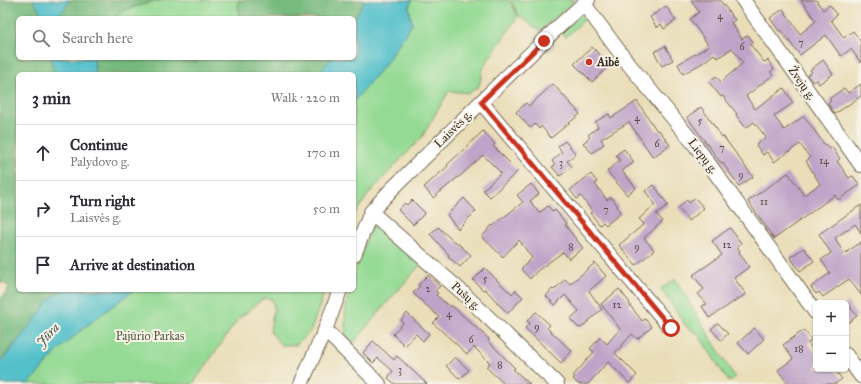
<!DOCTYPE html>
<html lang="en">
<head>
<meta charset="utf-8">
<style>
	:root { --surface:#fff; --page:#f7f7f7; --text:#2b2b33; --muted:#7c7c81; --line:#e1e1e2 }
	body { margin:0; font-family:"IM FELL Great Primer",serif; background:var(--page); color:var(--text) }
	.controls { position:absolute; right:12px; bottom:12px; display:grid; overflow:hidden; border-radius:6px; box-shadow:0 1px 3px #0004 }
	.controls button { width:36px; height:36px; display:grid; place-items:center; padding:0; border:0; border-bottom:1px solid var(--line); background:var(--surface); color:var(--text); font:20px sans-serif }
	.stop { position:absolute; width:12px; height:12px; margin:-9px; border:3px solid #c8321e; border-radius:50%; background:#fff }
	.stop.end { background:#c8321e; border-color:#fff; box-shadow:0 1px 4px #0008 }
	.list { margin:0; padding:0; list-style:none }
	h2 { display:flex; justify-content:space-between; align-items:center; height:52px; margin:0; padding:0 16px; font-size:17px }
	h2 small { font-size:13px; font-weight:400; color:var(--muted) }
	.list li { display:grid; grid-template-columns:26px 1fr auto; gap:12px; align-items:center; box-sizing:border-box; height:56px; padding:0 16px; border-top:1px solid var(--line) }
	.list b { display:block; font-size:15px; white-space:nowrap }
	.list p { margin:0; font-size:13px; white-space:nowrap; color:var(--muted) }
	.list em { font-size:13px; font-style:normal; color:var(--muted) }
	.icon { flex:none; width:22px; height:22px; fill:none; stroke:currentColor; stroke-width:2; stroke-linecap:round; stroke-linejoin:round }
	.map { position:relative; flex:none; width:861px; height:384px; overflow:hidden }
	.search { position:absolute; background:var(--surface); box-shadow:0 1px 3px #0004; left:16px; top:16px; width:340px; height:44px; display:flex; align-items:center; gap:10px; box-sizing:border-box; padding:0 14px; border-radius:6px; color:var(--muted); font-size:15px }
	.panel { position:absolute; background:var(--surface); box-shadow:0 1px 3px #0004; left:16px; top:72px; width:340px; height:220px; border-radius:6px }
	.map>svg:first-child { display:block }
	.green { fill:#94da94; stroke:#688259 }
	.forest { fill:#77ba7e; stroke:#59724e }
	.water { fill:#53c0ca; stroke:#477574 }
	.building { fill:#bfa3c8 }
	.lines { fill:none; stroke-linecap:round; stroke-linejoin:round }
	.minor-casing { stroke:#786954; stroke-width:16 }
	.minor { stroke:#fff; stroke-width:14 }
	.route { stroke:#c8321e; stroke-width:5 }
	.poi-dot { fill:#c8321e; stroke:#f7f3e8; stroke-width:1.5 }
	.labels { text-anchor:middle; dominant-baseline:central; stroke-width:4; stroke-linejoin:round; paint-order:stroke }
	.number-label { font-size:10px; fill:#5c4848 }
	.poi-label { font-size:12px; font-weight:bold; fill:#3b2a1e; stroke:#f7f3e8; text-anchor:start }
	.street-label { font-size:12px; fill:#3b2a1e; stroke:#f7f3e8 }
	.park-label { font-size:12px; fill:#51563c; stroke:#f7f3e8 }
	.water-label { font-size:13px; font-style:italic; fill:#425752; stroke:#f7f3e8 }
</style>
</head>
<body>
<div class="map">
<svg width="861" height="384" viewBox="0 0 861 384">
	<rect width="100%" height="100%" fill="#f7f3e8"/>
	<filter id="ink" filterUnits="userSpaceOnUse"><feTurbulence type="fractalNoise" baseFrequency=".025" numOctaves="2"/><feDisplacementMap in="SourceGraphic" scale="8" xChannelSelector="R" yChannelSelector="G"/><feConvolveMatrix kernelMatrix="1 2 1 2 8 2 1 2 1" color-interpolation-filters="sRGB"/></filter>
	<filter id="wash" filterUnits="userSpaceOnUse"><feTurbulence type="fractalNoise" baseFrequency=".012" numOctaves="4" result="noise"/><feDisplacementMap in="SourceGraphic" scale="16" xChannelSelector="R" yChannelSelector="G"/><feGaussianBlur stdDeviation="0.9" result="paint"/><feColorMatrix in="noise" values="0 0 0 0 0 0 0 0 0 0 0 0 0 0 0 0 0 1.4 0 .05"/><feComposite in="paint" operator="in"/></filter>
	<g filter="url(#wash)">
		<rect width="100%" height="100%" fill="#eadeb9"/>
		<path class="green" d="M163 0H238L239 18H114L124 10 152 2Z
			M412 0H509L518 16 484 66 479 86 469 93 449 91 422 137 388 173 370 192 354 215V101L385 64 412 24 409 7Z
			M511 0H575L540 31 519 16Z
			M580 15 585 19 566 37 560 31Z
			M163 58H209C195 63 178 63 163 58Z
			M376 225 421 264 384 306 351 346C350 344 348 343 347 341 343 329 346 302 349 290H354V274L369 232 372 227Z
			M675 279 735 378 729 382 698 334 686 326 661 289Z
			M134 290H325L311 330 296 345H281L270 331 274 308 272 299 264 298 238 319 193 384H29C41 370 53 355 66 343 88 324 111 307 134 290Z"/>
		<path class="forest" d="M0 0H34V2L64 10 69 0H163L152 2 124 10 114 18H18V58H51L53 68 57 74H18V290H63L51 298 32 323 0 362V300L9 288 3 282 0 284Z
			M238 0H365L354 19V18H239Z
			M94 58H163C178 63 195 63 209 58H332L317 74H94L95 67Z"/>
		<path class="water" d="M34 0H69C64 11 63 13 51 17L42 14 34 2Z
			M365 0H412L409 7 412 24 385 64 354 101V74H317L332 58H354V19Z
			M51 58H94L95 67 94 74H57L53 68Z
			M63 290H134C111 307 88 324 66 343 53 355 41 370 29 384H0V363L32 323 51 298Z"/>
		<g id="blocks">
			<path class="building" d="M691 0H720L735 20 731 23 742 39 748 35 753 42 750 44 764 62 768 60 774 69 770 72 773 75 746 96 755 109 784 88 793 103 774 116 784 130 804 116 824 144H825L829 149 832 147 840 159 837 161 849 178 853 176 860 185 838 200 835 195 774 239 748 201 788 173 804 195 820 184 806 161 810 158 800 144 774 162 767 152 763 155 756 145 766 137 754 122 746 128 736 115 737 114 723 96 721 97 709 82 716 76 721 82 743 63 732 48 718 58 714 54 704 62 683 74 678 64 709 46 690 19 699 12Z
				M801 0H816L823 10 830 5 837 15 831 20 844 38 853 31 861 42V63L851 49 841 56 826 35 800 55 780 30 779 31 770 18 783 9 800 34 816 21Z
				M666 6 676 20 664 29 661 24 657 28 650 17Z
				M665 46 673 60 662 66 654 52Z
				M592 47 610 65 592 82 574 64Z
				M823 60 833 74 819 84 817 80 813 82 807 75 812 72 810 70Z
				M553 84 580 114 551 138 541 126 539 129 535 124 530 128 516 112 526 103 529 106Z
				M861 84V96L835 114 828 104 831 101 829 99 844 88 848 93Z
				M637 101 657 131 659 130 670 145 653 157 629 122 601 139 604 144 592 153 583 143 590 137 588 135 598 127 595 122 609 114 611 118Z
				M701 107 722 137 723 136 753 177 739 186 722 162 721 163 687 117Z
				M483 131 495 144 493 146 518 171 490 197 483 190 501 173 483 155 459 177H458L433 198 424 187 448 166 447 165Z
				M565 141 576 154 567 161 572 167 560 176 552 167 555 165 552 161 562 152 558 146Z
				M624 149 634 162 622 171 636 188 627 195 607 171 620 160 616 155Z
				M591 174 597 182 595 184 607 200 611 197 618 206 617 207 621 213 606 225 603 222 600 225 590 213 592 211 581 196 577 199 570 190Z
				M531 184 539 194 530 201 539 213 548 206 553 212 555 210 566 223 565 225 583 248 569 259 563 252 537 271 530 279 521 269 532 258 519 240 503 257 482 237 492 225 493 226 523 202 517 195Z
				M654 185 668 205 656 214 663 221 644 238 654 250 636 265 619 245 644 224 639 219 655 204 645 191Z
				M464 198 476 211 458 229 447 215Z
				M695 198 704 208 689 221 678 208 687 200 689 203Z
				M412 200 425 213 413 225 398 210 405 203 407 205Z
				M861 205V233L855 224 835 238 844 254 861 242V295L849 279 823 297 819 292 816 294 811 287 830 273 821 260 831 253 819 234Z
				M438 227 454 242 455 241 471 255 460 267 448 256 449 255 430 234Z
				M730 228 741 243 737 247 740 251 739 252 749 267 734 278 746 294 709 318 702 306 707 304 698 294 704 289 693 275 722 255 712 241Z
				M804 248 814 261 800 271 790 257Z
				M595 263 606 276 589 291 602 309 581 328 580 327 579 328 570 319 579 311 565 295 555 305 546 296 552 289 554 290 565 279 570 284Z
				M485 268 508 291V290L512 294 515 290 523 297 508 313 497 303V302L485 289 483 290 473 280Z
				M428 275 440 286 435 291 438 293 436 295 450 307 451 305 489 339 488 341 515 368 513 369 530 384H504L486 367 490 363 474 347 467 354 433 323 439 317 413 293 420 286 418 285Z
				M619 289 630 303 629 304 642 321 645 319 652 327 637 339 632 334 615 353 637 375 629 383 608 362 588 384H578L573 379 575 377 573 376 594 352 590 349 600 337 607 344 620 329 601 304Z
				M846 301 857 316 846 324Z
				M536 312 550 325 547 328 572 351 561 363 525 328 530 323 527 321Z
				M407 313 429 334 423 341 416 334 405 346 393 334 403 323 401 320Z
				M718 323 728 334 721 340 711 329Z
				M754 328 764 339 748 354 738 343Z
				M804 330 812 340 808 343 816 354V369H834L842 379 835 384H788L778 370 793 359 783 345Z
				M373 341 394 360 397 356 427 384H395L388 378 393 371 378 358 373 363 363 353Z
				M455 357 469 370 460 379 446 366Z"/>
		</g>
	</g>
	<g filter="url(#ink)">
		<use href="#blocks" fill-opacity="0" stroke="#786954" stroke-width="1"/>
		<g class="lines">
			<g class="minor-casing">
				<path id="minor" d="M743 0 861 165
					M584 4 627 62 696 146 816 313
					M481 102 671 328
					M371 212 463 293 557 384
					M354 255 371 212 391 190 481 102 557 28 588 0
					M325 330 379 384
					M846 355 861 376
					M301 384 325 330 340 290"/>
			</g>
			<use href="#minor" class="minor"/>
		</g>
	</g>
	<g class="lines" filter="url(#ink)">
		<path class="route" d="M544 41 481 102 671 328"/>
	</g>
	<circle class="poi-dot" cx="589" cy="62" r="4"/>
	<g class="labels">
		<g class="number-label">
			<text x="720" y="16">4</text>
			<text x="801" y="43">7</text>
			<text x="742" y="47">6</text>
			<text x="637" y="118">4</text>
			<text x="700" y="121">5</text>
			<text x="657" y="144">6</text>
			<text x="722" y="148">7</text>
			<text x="824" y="161">14</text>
			<text x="561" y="163">3</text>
			<text x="741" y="175">9</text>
			<text x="764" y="202">11</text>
			<text x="606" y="210">7</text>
			<text x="727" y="245">12</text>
			<text x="571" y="247">8</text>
			<text x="637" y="247">9</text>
			<text x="485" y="279">5</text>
			<text x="428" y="289">2</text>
			<text x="617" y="305">12</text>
			<text x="449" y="314">4</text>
			<text x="537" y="327">9</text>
			<text x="471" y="340">6</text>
			<text x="799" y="349">18</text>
			<text x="500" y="365">8</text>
			<text x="400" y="370">3</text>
		</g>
		<g class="poi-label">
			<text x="597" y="62">Aibė</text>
		</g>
		<g class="street-label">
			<text transform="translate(802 83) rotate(55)">Žvejų g.</text>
			<text transform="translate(453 129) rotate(-45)">Laisvės g.</text>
			<text transform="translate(703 156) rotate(53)">Liepų g.</text>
			<text transform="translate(466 296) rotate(43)">Pušų g.</text>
		</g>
		<g class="park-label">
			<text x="150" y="336">Pajūrio Parkas</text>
		</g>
		<g class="water-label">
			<text transform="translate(48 335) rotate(-47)">Jūra</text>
		</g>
	</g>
</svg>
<div class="controls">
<button>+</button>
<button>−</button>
</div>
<div class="stop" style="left:671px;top:328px"></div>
<div class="stop end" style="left:544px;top:41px"></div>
<div class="search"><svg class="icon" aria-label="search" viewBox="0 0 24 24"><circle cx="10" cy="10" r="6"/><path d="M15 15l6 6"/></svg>Search here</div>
<section class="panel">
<h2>3 min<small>Walk · 220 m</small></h2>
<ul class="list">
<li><svg class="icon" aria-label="ahead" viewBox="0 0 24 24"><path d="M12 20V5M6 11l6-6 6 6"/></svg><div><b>Continue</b><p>Palydovo g.</p></div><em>170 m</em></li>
<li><svg class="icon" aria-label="right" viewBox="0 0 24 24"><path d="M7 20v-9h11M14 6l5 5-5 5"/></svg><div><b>Turn right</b><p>Laisvės g.</p></div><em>50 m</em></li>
<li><svg class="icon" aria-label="arrive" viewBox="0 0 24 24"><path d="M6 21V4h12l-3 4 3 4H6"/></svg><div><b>Arrive at destination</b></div></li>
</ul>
</section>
</div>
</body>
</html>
